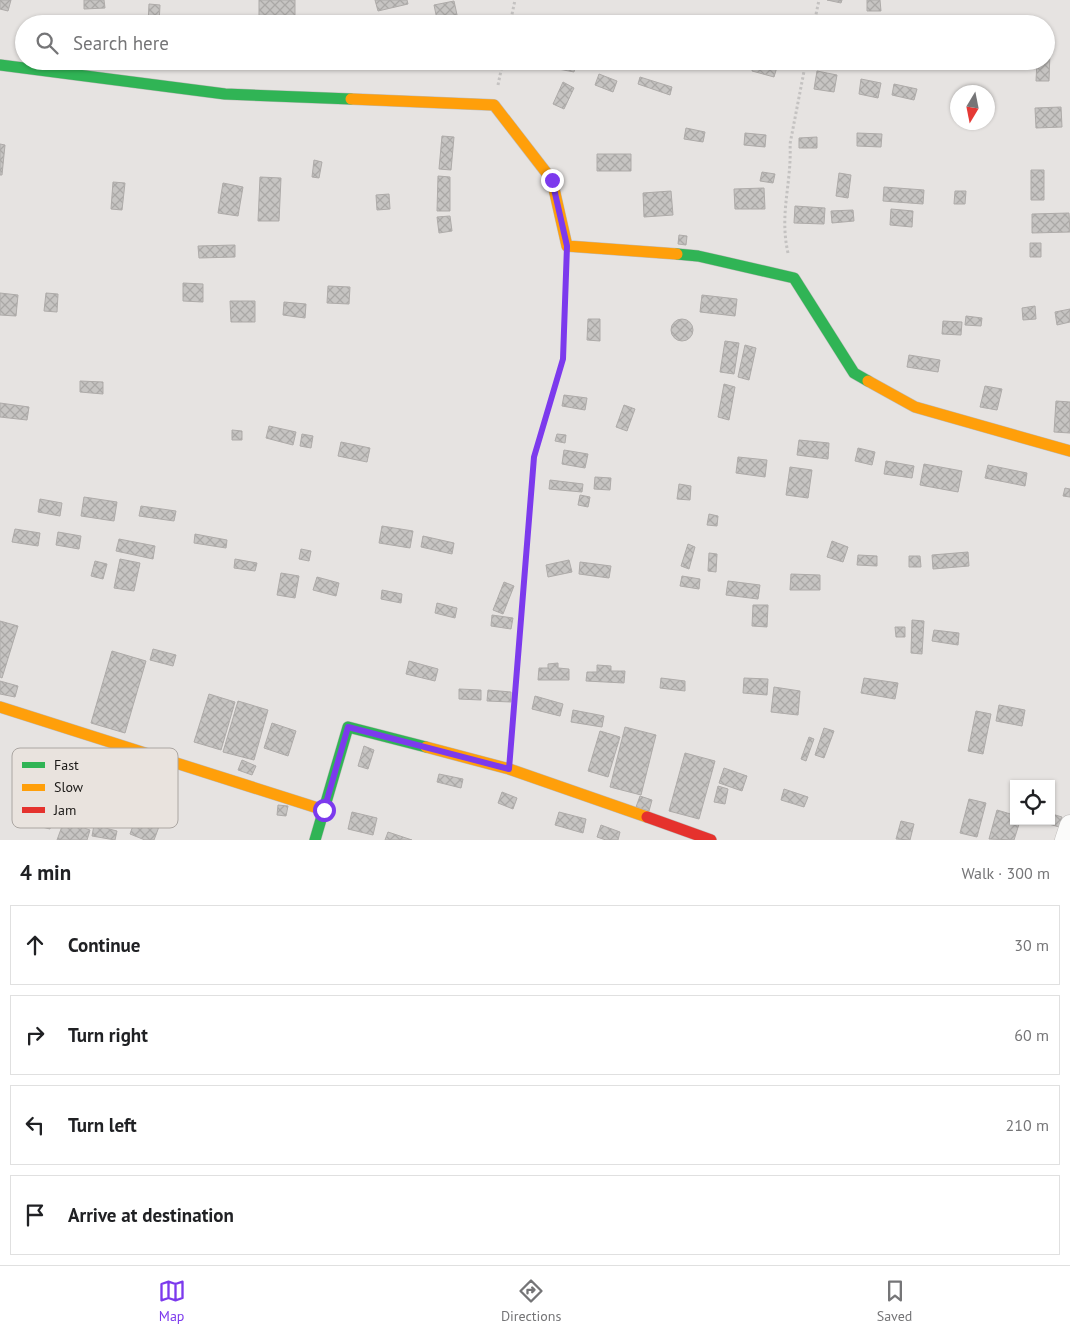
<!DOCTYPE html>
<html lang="en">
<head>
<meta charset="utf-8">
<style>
	:root { --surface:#fff; --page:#f6f6f6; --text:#202124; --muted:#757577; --line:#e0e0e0; --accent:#7c3aed }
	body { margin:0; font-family:"PT Sans",sans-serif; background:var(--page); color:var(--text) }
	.controls { position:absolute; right:15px; bottom:15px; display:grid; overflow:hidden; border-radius:0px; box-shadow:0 1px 4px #0004 }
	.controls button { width:45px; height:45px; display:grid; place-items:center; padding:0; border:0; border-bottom:1px solid var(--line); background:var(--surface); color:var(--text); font:25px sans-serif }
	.compass { position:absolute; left:950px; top:85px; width:45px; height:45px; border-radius:50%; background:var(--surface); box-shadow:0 1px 4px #0004; rotate:190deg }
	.stop { position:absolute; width:15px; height:15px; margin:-11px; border:4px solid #7c3aed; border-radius:50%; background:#fff }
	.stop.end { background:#7c3aed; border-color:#fff; box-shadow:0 1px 5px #0008 }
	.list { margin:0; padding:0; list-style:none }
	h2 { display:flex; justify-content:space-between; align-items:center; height:65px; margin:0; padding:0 20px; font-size:21px }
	h2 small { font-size:16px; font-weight:400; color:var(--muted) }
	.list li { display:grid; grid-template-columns:32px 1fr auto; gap:15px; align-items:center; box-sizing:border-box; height:80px; margin:0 10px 10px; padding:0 10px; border:1px solid var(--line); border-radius:0px }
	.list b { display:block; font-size:19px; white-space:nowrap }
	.list em { font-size:16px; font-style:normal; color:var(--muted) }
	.icon { flex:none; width:28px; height:28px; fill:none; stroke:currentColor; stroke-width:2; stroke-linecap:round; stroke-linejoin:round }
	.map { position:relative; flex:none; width:1070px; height:840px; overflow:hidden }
	.search { position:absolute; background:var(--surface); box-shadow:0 1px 4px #0004; left:15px; right:15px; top:15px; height:55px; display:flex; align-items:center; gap:12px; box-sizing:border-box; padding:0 18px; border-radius:28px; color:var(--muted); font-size:19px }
	.sheet { height:425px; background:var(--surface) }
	nav { display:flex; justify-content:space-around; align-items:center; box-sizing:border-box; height:70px; border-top:1px solid var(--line); background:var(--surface); font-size:14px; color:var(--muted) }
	nav a { display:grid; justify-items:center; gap:2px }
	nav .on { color:var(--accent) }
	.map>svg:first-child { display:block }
	.building { fill:url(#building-cross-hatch); stroke:#aeaba9 }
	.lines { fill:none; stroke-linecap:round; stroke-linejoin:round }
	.street-casing { stroke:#bdbbb9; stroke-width:21 }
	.fast-casing { stroke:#bdbbb9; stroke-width:12 }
	.slow-casing { stroke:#bdbbb9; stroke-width:12 }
	.jam-casing { stroke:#bdbbb9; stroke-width:12 }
	.path { stroke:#c4c2c1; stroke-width:3; stroke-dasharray:2.5 2.5; stroke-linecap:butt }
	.street { stroke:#fbfbfa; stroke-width:20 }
	.fast { stroke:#30b455; stroke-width:11 }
	.slow { stroke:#ff9f0a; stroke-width:11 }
	.jam { stroke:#e5322d; stroke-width:11 }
	.route { stroke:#7c3aed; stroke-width:6 }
	.key { fill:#e9e3de; stroke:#aba6a2; stroke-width:1 }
	.key-label { font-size:14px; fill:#1b1917 }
</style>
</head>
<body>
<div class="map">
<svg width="1070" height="840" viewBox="0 0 1070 840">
	<defs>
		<pattern id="building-cross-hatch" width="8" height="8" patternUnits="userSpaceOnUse" patternTransform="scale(1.25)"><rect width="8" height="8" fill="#c6c4c2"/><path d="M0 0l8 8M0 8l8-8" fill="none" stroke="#aaa8a6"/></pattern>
	</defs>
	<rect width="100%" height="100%" fill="#e6e3e1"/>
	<path class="building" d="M0 0H11L8 11 0 9Z
		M84 0H104L105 8 84 9Z
		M259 0H295V18L259 19Z
		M375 0H407L408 4 378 11Z
		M827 0H842L841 3Z
		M867 0H880L881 11H867Z
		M454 1 459 24H438L434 5Z
		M149 4 160 5 159 24H148Z
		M927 17 948 18V24H927Z
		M1033 18V24H1011L1010 20Z
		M1046 51H1050L1049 81H1036L1037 61H1046Z
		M549 61 576 63 574 72 548 67Z
		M754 61 777 67 774 77 752 71Z
		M817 71 837 75 834 92 814 89Z
		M599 74 617 81 613 92 595 85Z
		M640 77 672 87 670 95 638 84Z
		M861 79 881 83 878 98 859 94Z
		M563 82 574 88 564 109 553 104Z
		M894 84 917 89 914 100 892 95Z
		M1061 107 1062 127 1036 128 1035 108Z
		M686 128 705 132 703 142 684 139Z
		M745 133 766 135 765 147 744 145Z
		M857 133 882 134 881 147 857 146Z
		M442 136 454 137 451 170 439 169Z
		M817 137V148H799V138Z
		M0 144 5 145 2 175H0Z
		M597 154H631V171H597Z
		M314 160 322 162 319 178 312 177Z
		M1031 170H1044V200H1031Z
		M762 172 775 174 773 183 760 181Z
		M839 173 851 175 848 198 836 196Z
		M438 176 450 177V211H437Z
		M260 177 281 178 279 221H258Z
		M113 182 125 183 122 210 111 209Z
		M223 183 243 187 238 216 218 213Z
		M884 187 924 190 923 204 883 201Z
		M764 188 765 209H735L734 189Z
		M671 191 673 215 644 217 643 193Z
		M955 191H966L965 204H954Z
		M389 194 390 209 377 210 376 195Z
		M795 206 825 208 824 224 794 223Z
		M891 209 913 211 912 227 890 225Z
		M853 210 854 221 832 223 831 211Z
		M1069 213 1070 232 1032 233V214Z
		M450 216 452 231 439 233 437 217Z
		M679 235 687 236 686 245 678 244Z
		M1030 243H1041V257H1030Z
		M235 245V257L199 258 198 246Z
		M183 283 203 284V302L183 301Z
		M328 286 350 287 349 304 327 303Z
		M0 293 18 295 16 316 0 315Z
		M46 293 58 294 57 312 44 311Z
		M702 295 737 299 735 316 700 312Z
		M230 301H255V322H231Z
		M284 302 306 304 305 318 283 315Z
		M1035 306 1036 319 1023 320 1022 308Z
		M1070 309V322L1057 325 1055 312Z
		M966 316 982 318 981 326 965 325Z
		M588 319H600V341L587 340Z
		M671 330a11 11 0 1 1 22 0a11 11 0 1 1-22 0Z
		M943 321 962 322 961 335 942 334Z
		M725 341 739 343 734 374 720 372Z
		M745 345 756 348 749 380 738 377Z
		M909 355 940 360 938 372 907 367Z
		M80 381 103 382V394L80 392Z
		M724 384 735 387 729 420 718 417Z
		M985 386 1002 389 997 410 980 407Z
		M564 395 587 398 585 410 562 406Z
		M1056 401 1070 402V433L1054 432Z
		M0 403 29 407 27 420 0 417Z
		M624 405 635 409 627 431 616 427Z
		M269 426 296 432 293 445 266 438Z
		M232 430 242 431V440H232Z
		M302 434 313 436 311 448 300 446Z
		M557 434 566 435 565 443 555 441Z
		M799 440 829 443 828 459 797 455Z
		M341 442 370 448 367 462 338 456Z
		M858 448 875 452 872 465 855 461Z
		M564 450 588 454 585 468 562 464Z
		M738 457 767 460 765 477 736 473Z
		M886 461 914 466 912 478 884 474Z
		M924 464 962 471 958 492 920 485Z
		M988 465 1027 473 1025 486 985 478Z
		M790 467 812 470 808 498 786 495Z
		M595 477 611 478 610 490 594 489Z
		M550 480 583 484 582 492 549 489Z
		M679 484 691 486 690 500 677 499Z
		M1065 488 1070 489V497L1063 496Z
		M580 495 590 497 588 507 578 505Z
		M84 497 117 502 114 521 81 516Z
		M40 499 62 503 60 516 38 512Z
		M141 506 176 511 174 521 139 516Z
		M709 514 718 516 717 526 707 525Z
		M382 526 413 531 410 548 379 543Z
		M15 529 40 533 38 546 12 542Z
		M58 532 81 536 79 549 56 545Z
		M195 534 227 540 226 548 194 543Z
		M423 536 454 543 452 554 421 547Z
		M119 539 155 546 153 559 116 551Z
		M832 541 848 547 843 562 827 557Z
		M688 544 695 547 689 569 681 566Z
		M301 549 311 551 309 561 299 559Z
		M968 552 969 566 933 569 932 555Z
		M709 553 717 554 716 572 708 571Z
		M858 555 877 556V566L857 565Z
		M909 556H920L921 567H909Z
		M120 559 140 563 134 591 114 588Z
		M235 559 257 563 255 571 234 568Z
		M569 560 572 572 548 577 546 565Z
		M95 561 107 564 103 579 91 576Z
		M580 562 611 566 609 578 579 574Z
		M281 573 299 576 295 598 277 595Z
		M791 574 820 575V590H790Z
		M682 576 700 579 699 589 680 586Z
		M317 577 339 583 336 596 313 590Z
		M728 581 760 585 758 599 726 595Z
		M504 582 514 586 503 614 493 610Z
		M382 590 402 594 401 603 381 599Z
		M437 603 457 608 455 618 435 613Z
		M753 605H768L767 627 752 626Z
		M492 615 513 618 511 629 491 626Z
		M912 620 924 621 922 654 911 653Z
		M0 621 18 626 2 678 0 677Z
		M895 627H905V637H896Z
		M934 630 959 633 958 645 932 641Z
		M153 649 176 655 173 666 150 660Z
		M112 651 146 661 125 733 91 723Z
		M409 661 438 669 435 681 406 674Z
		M558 663V668L569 669V680H538L539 668H548V664Z
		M597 665 611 666V671H625L624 683 586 681 587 672H597Z
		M661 678 685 681V691L660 688Z
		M744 678 768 679 767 695 743 693Z
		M864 678 898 683 895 699 861 693Z
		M0 681 18 686 15 697 0 694Z
		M774 687 800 691 798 715 771 712Z
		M459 689 481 690V700L459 699Z
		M488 690 511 692V702L487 701Z
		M209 694 235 702 221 750 194 742Z
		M535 696 563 704 560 716 532 709Z
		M238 701 268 710 254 760 223 752Z
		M999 705 1025 710 1022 726 996 721Z
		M573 710 604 716 602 727 571 722Z
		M976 711 991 714 983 754 968 751Z
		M272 723 296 731 288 756 264 748Z
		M625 727 656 735 641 795 610 787Z
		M824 728 834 731 824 758 815 755Z
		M600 731 620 737 608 777 588 771Z
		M809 737 814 739 806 761 801 759Z
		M364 746 374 750 368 769 358 766Z
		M685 753 715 761 699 819 669 811Z
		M242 760 256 766 252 775 238 770Z
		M724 768 747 776 742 791 719 783Z
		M439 774 463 779 461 788 437 782Z
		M148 784 172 792 154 840H145L130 834Z
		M718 786 728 789 725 804 714 802Z
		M784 789 808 797 804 807 781 800Z
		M502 792 517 798 513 809 498 803Z
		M640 796 652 800 649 811 636 807Z
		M969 799 986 803 977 837 960 833Z
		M278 805 288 806 286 816 277 815Z
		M997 810 1014 815V821H1020L1014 840 989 839Z
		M28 811 53 817 50 829 26 823Z
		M352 812 377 818 373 835 348 829Z
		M559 812 586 819 583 833 555 825Z
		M1052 814 1062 817 1059 827 1049 824 1051 821Z
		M64 821 90 830 87 840H57Z
		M901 821 914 824 910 840 896 839Z
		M94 825 117 831 115 840 92 836Z
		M601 825 620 832 618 840H606L597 837Z
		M388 832 412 840H385Z"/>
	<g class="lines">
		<g class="street-casing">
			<path id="street" d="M1065 840 1070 825"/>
		</g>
		<g class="fast-casing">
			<path id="fast" d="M0 65 225 94 351 99
				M677 254 698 256 794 278 854 373 868 381
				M315 840 348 727 426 747"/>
		</g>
		<g class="slow-casing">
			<path id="slow" d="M351 99 494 105 552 180 567 246 677 254
				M868 381 915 407 1070 451
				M0 707 324 810
				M426 747 509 769 647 817"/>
		</g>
		<g class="jam-casing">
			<path id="jam" d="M647 817 711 840"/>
		</g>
		<path class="path" d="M510 24 515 0
			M814 24 819 0
			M498 85 503 61
			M788 253C779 213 792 183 790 144L806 61
			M510 748 534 457 563 359 566 267"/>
		<use href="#street" class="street"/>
		<use href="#fast" class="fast"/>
		<use href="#slow" class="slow"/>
		<use href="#jam" class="jam"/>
	</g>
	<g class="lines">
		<path class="route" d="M324 810 348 727 509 769 534 457 563 359 567 246 552 180"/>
	</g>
	<rect x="12" y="748" width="166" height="80" rx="8" class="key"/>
	<rect x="22" y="762" width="23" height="6" fill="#30b455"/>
	<rect x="22" y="784" width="23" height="7" fill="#ff9f0a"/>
	<rect x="22" y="807" width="23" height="6" fill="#e5322d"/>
	<g class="key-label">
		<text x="54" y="770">Fast</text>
		<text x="54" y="792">Slow</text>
		<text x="54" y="815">Jam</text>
	</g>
</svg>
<div class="controls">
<button><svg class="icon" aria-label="locate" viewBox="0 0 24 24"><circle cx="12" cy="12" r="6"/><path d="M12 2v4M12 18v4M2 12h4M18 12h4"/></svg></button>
</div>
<svg class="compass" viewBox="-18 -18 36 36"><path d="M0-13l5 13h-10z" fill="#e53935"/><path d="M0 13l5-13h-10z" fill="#757577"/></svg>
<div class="stop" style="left:324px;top:810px"></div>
<div class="stop end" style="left:552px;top:180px"></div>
<div class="search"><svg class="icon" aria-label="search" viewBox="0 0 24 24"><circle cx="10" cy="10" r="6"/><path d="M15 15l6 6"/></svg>Search here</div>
</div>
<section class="sheet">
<h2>4 min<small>Walk · 300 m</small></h2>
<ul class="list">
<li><svg class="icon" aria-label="ahead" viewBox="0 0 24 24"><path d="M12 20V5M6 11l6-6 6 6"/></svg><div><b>Continue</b></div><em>30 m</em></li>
<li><svg class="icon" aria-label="right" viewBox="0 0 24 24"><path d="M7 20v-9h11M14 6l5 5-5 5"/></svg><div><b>Turn right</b></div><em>60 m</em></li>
<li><svg class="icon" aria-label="left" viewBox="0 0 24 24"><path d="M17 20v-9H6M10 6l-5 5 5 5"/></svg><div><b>Turn left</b></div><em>210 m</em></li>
<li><svg class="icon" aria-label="arrive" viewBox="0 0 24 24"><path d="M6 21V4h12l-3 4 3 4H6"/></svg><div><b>Arrive at destination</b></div></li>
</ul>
</section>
<nav>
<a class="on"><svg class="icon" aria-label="map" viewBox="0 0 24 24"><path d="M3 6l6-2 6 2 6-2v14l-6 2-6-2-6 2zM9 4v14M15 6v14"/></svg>Map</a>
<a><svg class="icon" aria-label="directions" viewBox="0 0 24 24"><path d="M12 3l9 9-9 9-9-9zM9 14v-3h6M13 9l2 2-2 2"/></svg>Directions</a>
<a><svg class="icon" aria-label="saved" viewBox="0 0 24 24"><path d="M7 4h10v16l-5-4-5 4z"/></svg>Saved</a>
</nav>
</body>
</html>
